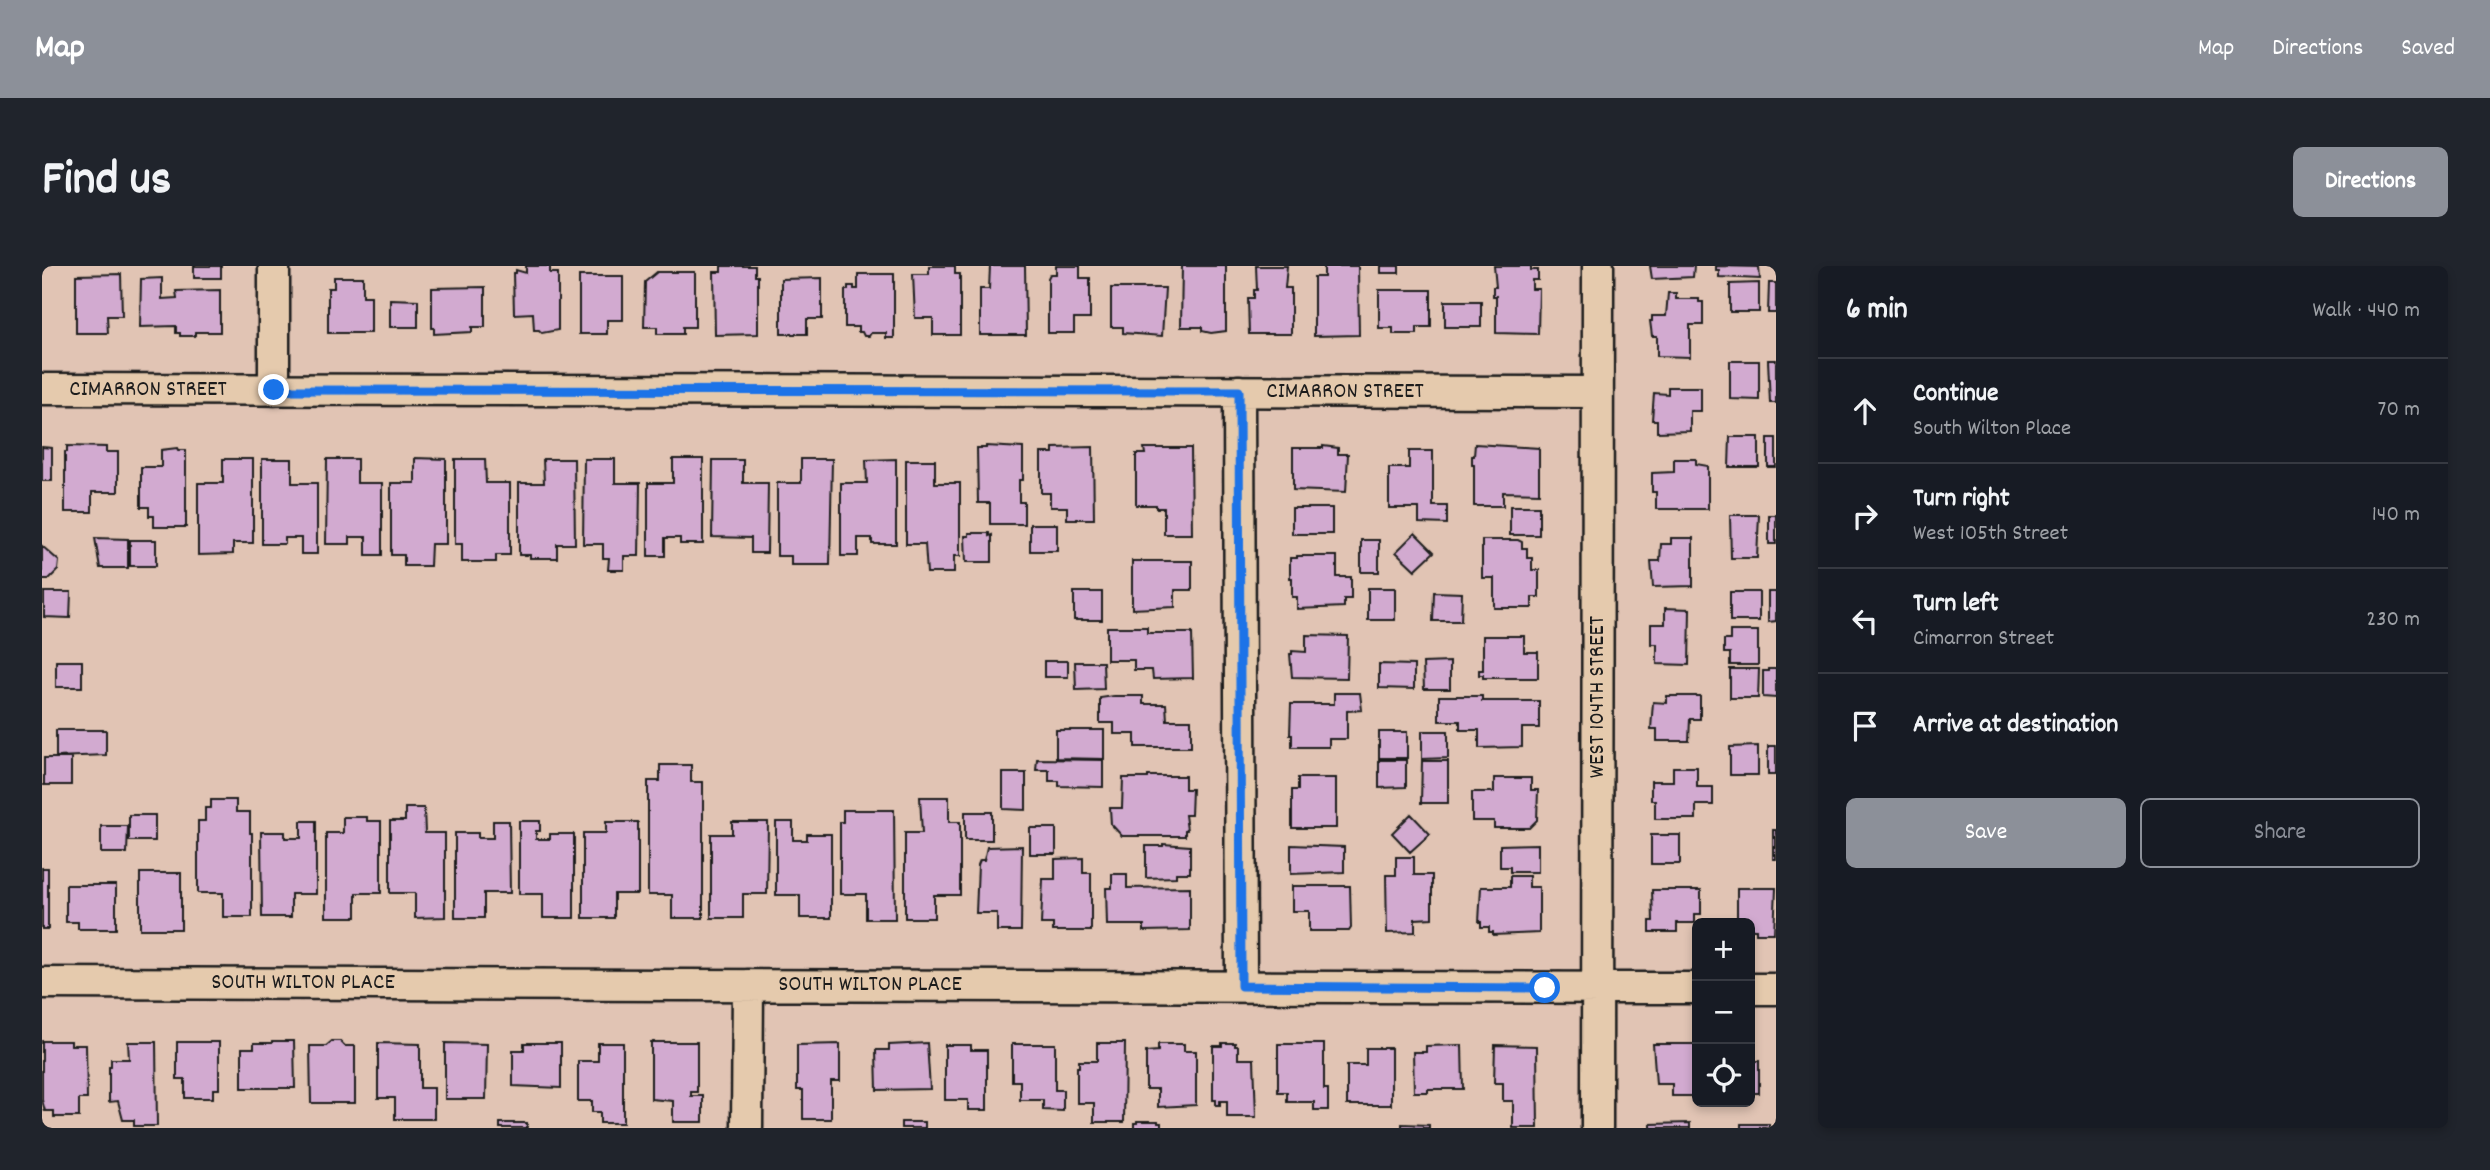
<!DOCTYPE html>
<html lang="en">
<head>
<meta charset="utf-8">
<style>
	:root { --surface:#171b24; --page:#20242c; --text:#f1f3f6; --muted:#9ea1a6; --line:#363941; --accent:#8c9099 }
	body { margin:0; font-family:Dekko,sans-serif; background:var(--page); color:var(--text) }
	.controls { position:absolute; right:21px; bottom:21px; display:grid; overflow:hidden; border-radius:10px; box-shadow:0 4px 10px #0003 }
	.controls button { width:63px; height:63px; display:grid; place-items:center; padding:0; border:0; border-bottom:2px solid var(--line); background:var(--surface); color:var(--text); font:35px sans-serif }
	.stop { position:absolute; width:21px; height:21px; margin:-16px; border:5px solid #1a73e8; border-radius:50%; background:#fff }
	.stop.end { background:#1a73e8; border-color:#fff; box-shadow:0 2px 7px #0008 }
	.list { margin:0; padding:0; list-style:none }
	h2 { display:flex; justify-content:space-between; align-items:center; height:91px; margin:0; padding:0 28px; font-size:30px }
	h2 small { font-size:23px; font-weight:400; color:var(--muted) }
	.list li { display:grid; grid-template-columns:46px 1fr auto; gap:21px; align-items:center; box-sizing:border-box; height:105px; padding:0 28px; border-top:2px solid var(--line) }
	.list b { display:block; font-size:26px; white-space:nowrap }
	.list p { margin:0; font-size:23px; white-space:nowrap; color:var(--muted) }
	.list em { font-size:23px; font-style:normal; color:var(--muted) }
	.actions { display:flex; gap:14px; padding:21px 28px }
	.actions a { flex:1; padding:16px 0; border:2px solid var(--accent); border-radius:10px; text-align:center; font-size:24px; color:var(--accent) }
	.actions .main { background:var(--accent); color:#fff }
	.icon { flex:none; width:38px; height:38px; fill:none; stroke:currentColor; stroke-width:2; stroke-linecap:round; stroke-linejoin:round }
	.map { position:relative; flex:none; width:1734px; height:862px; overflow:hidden; border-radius:10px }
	header { display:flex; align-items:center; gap:42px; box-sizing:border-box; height:98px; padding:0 35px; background:var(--accent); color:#fff }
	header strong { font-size:33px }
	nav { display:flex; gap:38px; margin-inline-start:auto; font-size:24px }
	.intro { display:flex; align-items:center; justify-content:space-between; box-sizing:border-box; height:168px; padding:0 42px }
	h1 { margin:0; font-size:49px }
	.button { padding:18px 32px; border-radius:10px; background:var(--accent); color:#fff; font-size:24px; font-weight:700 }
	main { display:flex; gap:42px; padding:0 42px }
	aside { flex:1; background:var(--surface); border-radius:10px; box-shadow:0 4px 10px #0003 }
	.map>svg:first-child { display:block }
	.building { fill:#d2aad0; stroke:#1c1c1c; stroke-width:2 }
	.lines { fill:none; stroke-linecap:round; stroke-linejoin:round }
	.minor-casing { stroke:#1c1c1c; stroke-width:35 }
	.minor { stroke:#e5caad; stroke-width:30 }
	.route { stroke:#1a73e8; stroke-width:9 }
	.labels { text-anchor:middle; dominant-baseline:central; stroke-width:6; stroke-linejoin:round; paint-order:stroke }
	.street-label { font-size:23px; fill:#1c1c1c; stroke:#e5caad }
</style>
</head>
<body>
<header>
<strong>Map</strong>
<nav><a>Map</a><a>Directions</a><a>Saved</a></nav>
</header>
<div class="intro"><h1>Find us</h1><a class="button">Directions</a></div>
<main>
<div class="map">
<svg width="1734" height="862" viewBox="0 0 1734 862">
	<rect width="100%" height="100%" fill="#e1c4b4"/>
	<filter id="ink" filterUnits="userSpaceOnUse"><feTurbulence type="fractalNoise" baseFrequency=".0143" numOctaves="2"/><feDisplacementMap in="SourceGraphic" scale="14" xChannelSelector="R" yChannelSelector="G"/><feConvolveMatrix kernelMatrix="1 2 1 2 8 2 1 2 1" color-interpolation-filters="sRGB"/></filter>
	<g filter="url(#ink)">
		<path class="building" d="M152 0H179V12H152Z
			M484 0H508V7H516V64L500 67 497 64H492L491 47 472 48 471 7H474V4L484 7Z
			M679 0H713V10H716V68L673 69 672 6H679Z
			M887 0H913V8H918V69H891V52H873L871 8H887Z
			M948 0H983L984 69H938V23H947Z
			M1014 0H1038V12H1048V53H1032V67H1006V12L1008 8H1014Z
			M1140 0H1184V65L1169 67 1160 65V61H1139Z
			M1214 0H1245L1243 22H1249V68H1207L1206 32H1212V24H1215Z
			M1282 0H1316L1317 69 1272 70V11H1282Z
			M1339 0H1357V7H1339Z
			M1452 0H1489V4H1496V14H1490V23H1497L1496 68 1454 67V30H1451V21H1454Z
			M1608 0H1652L1651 11 1610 13Z
			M1674 0 1717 1 1718 13 1677 11V4H1674Z
			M615 6H653V61H641V68H615V61H602L603 16Z
			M79 8 80 50H65L66 67H34V9Z
			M816 8H852V72H844V67H829L827 70H822L820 66H816V61H803V24H806V20H812V23H816Z
			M537 10H581V54H565V68H537Z
			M292 11H321V30H329V67H286V22H292Z
			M120 12V33L135 32 134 25 178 24V66H153V70H138V67H134V60L98 61 99 13Z
			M780 12V53H765V68H739V13Z
			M1717 17V46H1688V18Z
			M1727 17H1734V47H1726Z
			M443 21V61H430V66L392 68V62H390V22Z
			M1069 22H1123L1120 70 1081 67V61H1069Z
			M1337 24H1389V61H1375V68H1351V62H1337Z
			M1626 27H1634V33H1657V36H1661V59H1648V91L1615 90V70H1610L1608 55H1610V50H1624Z
			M348 33 376 34V61H348Z
			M1403 35H1439V61H1403Z
			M1726 94H1734V137H1728Z
			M1688 95H1717V134L1688 133Z
			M1626 121H1659V145H1648V165L1615 166V154H1610L1612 127 1626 128Z
			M1688 171H1717V201H1687Z
			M1726 172H1734V201H1726Z
			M1433 178 1497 182V227L1461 226V240H1432V199H1430V190H1432Z
			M25 180 64 181V186H76V226H50V246H23V186H25Z
			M944 180 981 182V214H977V236H982V258H948V237H936L935 182H944Z
			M1281 180 1296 182V188H1306L1304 226 1251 224V182H1281Z
			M0 181 10 182V215H0Z
			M1051 181 1052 253H1025V241H1008V227H999V187H1011V182Z
			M135 182 136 184H144V261H112V250H107V241H99V201H119V184Z
			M1102 182H1149L1150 268H1122V242H1114V239H1094V188H1103Z
			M1367 185H1391V240H1405V258L1377 257V242H1347V202H1367Z
			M373 192 404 193V278H389L388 300H362V289H349V217H373Z
			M181 193H211V277H191V288L156 289V217H181Z
			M220 193H250V217H275V288H259V272H243V278H220Z
			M285 193H315V217H340V289H324V271H308V278H284Z
			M413 193H443L444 217H468V289H454V296H420V278H413Z
			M501 193H532L533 278H515V292H488V289H477V217H502Z
			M542 193H573V217H598L597 290H582V304H566L567 292H561V278H541Z
			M631 193H661V278H638V272H623V290H606V217H631Z
			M759 193H790L788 299H749V290H735V217H759Z
			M854 193V278H830V272H816V290H799V217H825L824 194Z
			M1632 193H1654V198L1666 200V243H1614V226H1610V207L1632 206Z
			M671 194H701V217H726L725 287H709V272L670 271Z
			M864 194H893V217H918V290H912V307H885L883 278H864Z
			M1468 240H1497V269H1468Z
			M1250 242H1290V268H1250Z
			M1688 249H1717L1715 292H1689Z
			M1727 249H1734V278H1727Z
			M988 258H1015V285H988Z
			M927 267H947V270L950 269V296H924L923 270H927Z
			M1373 267 1392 286 1373 304 1354 286Z
			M53 272 86 273V302H58Z
			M1629 272H1651V320L1611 321 1609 295H1618L1619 278H1629Z
			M88 274H114V300H88Z
			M1319 274H1337V306H1319Z
			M1440 274H1476L1480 276V282H1485V292H1490V304H1497V331H1490V342H1452V312H1440Z
			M0 280 17 295 16 304 7 313H0Z
			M1255 290H1295V311H1309V333H1302V341L1255 343V331H1250V312H1248V292H1255Z
			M1090 295H1150V324H1133V341L1090 343Z
			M1326 322H1353V354H1326Z
			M2 326H29L28 352 2 351Z
			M1032 326H1060V354H1032Z
			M1392 326 1420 327 1419 355H1391Z
			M1688 326H1717V355H1688Z
			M1726 326H1734V355L1726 356Z
			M1623 342 1648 343 1647 399 1615 398V378H1609V358H1623Z
			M1065 361H1105V367H1150L1151 412 1111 413 1110 404H1092V394H1065Z
			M1688 365H1716V399H1688V387H1682V374H1688Z
			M1264 369 1306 370 1305 412 1250 411 1248 388H1250V385L1264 386Z
			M1441 370H1482V386H1496V412H1441V409H1437V404H1441Z
			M14 395H40V421H14Z
			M1002 395H1026V411H1002Z
			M1033 396H1061L1062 423 1034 424Z
			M1408 396V423H1382L1381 397Z
			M1337 398 1372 399V423L1337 422Z
			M1688 403H1717L1716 432H1688Z
			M1726 403H1734V432L1721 431V405H1726Z
			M1292 427H1318L1320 444 1305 445V473H1287V481H1250V469H1248L1249 438H1292Z
			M1072 430H1101V438H1124L1125 454H1149V481H1093V468H1072V457H1058V432Z
			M1397 430H1440V435H1497V462H1480V481L1437 482V464H1418V455H1397Z
			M1625 430H1658V453H1648L1647 475H1615V463H1609L1611 436 1625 437Z
			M14 464H64V489L14 491Z
			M1014 464H1062V493L1014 492Z
			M1380 465H1406V492L1380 493Z
			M1337 466H1365V492H1337Z
			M1716 480V509H1688V481Z
			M1726 480H1734V509H1726Z
			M2 492H29V519H2Z
			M995 493 1061 494V521L1017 520V515H1007V504H994Z
			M1337 494H1364V521L1337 522Z
			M1380 495H1406V537H1379Z
			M618 499H649V516H661V652H630V629H606V515H618Z
			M1631 501H1655V521H1671V539H1654V553H1613V534H1609V515H1631Z
			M961 507H984V544L961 543Z
			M1106 510H1143V523H1150L1149 549H1143L1145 564H1143V570H1080L1069 558 1068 542H1080L1081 512H1106Z
			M1256 512H1294V562H1250V524H1256Z
			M1452 512H1489V524H1496L1495 554 1487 562H1452V555H1430V526H1452Z
			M878 531H907V556H918V629H892V652H863V567H880Z
			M169 534H194V546H208V567H210V651H181V627H156V555H163V542H169Z
			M363 542H382L383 567H403V651L373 652V627H348V555H363Z
			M801 544H852L853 653H824V628H798V556H801Z
			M923 546H950V574H923Z
			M1369 548 1388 568 1368 586 1350 567Z
			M87 549H113V575H87Z
			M301 551H325V555H339V627H314V651H284V567H301Z
			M259 555H274V628H249V651H220L219 566H243V572H259Z
			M451 555H467L468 627H442V652H413V567H436V572H451Z
			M477 555H498V565H494V573H508V568H532V652H501V628H477Z
			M564 556H596V628H572V652H541V567H564Z
			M690 556H726L725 628H701V652H669V568H690Z
			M734 556H751V574H765V568H789V652H758V629H734Z
			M59 560H86L85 587H59Z
			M988 562H1014V588H988Z
			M1731 564H1734V593H1731Z
			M1609 569H1638V598H1609Z
			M1121 578 1148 580V607H1134V611L1104 612V580H1121Z
			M1496 578V606H1468V601H1458V579Z
			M1249 579 1302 581V606L1249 608Z
			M980 580 979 665H955V647H934L936 599 938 594H942L945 581Z
			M1354 591H1372V609H1390V652L1373 653V666L1345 667 1344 609H1354Z
			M1041 592V607H1049V665H1011V658H999L1001 613H1013V593Z
			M0 602H6V663H0Z
			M98 607H139V663H98Z
			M1070 608H1085V622L1148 621V664L1102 665V659H1065L1064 622H1070Z
			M1468 610H1487V621H1497V667L1451 669V666H1447V661H1439V656H1437L1439 621H1468Z
			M24 619H74V663H36V656H24Z
			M1250 620H1308L1309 662 1307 665H1267V645H1250Z
			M1695 622H1734L1732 667H1714V663H1708V657H1695Z
			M1610 624H1659V648H1653V657H1635V666H1608V655H1611Z
			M0 775H29V779H44L45 833H37V851H12V845H3L0 834Z
			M230 775H252L253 822H200V782H212V777H230Z
			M290 775H298L303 780H313V837H269L268 780H284Z
			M86 776H114L115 860H92V854H81L76 835 67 836V801H69V793H87Z
			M135 776H177V823H171V832H143V813H135Z
			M609 776H655V826H649V830H661V856H631V835L609 833Z
			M336 777 378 778V822H392V853H353V832H336Z
			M403 777 445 778 444 833H403Z
			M482 777H519V822L471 820V784H482Z
			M556 777H581V857H558V846H550V835H536V795H556Z
			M885 777 888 823 835 824 834 784H847V779Z
			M1055 777H1083L1082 856H1052V837H1035V801H1037V795H1055Z
			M1180 777H1193V780H1196V793H1212L1214 851H1185V835H1178V839H1174V834H1171V780H1180Z
			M798 778V815H789V853H761V824H755V779Z
			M970 778H1013V824H1021V845L1001 844V834H978V815H970Z
			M1116 778H1142V785H1154V839L1116 841V823H1104V786L1116 785Z
			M1236 778H1282V823H1286V844H1272V836H1245V826H1236Z
			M1611 778H1654V830H1630V818H1614Z
			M903 779H929V784H945V844H926V834H903Z
			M1420 779 1421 823H1386V826H1372L1371 786H1384V780Z
			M1453 779 1495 780 1496 862H1471V835H1461V817H1452Z
			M1708 780H1712L1710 795H1717V827H1708Z
			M1324 782H1349V839H1305V799H1324Z
			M1095 855H1116V857H1119V862H1092V857H1095Z
			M859 856H883V862H859Z
			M458 857H485V862H458Z
			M1648 857V862H1609V858Z
			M1360 858 1387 859V862H1360Z
			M1699 858H1727V862H1699Z"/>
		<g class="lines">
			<g class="minor-casing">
				<path id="minor" d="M232 0V124
					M0 123 1556 126
					M1197 125 1199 720
					M0 717 1655 722
					M1708 723H1734
					M705 862 706 719
					M1555 862 1556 0"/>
			</g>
			<use href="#minor" class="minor"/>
		</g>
	</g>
	<g class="lines" filter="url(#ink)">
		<path class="route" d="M232 124 1197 125 1199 720 1503 722"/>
	</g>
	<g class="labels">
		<g class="street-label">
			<text x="106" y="124">CIMARRON STREET</text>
			<text x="1303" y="126">CIMARRON STREET</text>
			<text transform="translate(1556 431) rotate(-90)">WEST 104TH STREET</text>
			<text x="261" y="717">SOUTH WILTON PLACE</text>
			<text x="828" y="719">SOUTH WILTON PLACE</text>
		</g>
	</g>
</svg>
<div class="controls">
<button>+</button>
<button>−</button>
<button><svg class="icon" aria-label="locate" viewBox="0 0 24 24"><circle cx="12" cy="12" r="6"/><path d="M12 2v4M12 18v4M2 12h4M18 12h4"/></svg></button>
</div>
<div class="stop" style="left:1503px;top:722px"></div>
<div class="stop end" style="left:232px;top:124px"></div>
</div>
<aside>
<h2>6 min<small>Walk · 440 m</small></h2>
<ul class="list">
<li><svg class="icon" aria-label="ahead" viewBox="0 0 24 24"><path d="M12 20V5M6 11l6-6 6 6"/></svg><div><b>Continue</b><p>South Wilton Place</p></div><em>70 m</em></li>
<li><svg class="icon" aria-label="right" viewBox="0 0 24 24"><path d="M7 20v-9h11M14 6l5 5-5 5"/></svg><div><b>Turn right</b><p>West 105th Street</p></div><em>140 m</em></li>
<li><svg class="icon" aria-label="left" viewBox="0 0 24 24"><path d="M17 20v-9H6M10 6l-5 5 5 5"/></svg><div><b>Turn left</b><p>Cimarron Street</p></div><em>230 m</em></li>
<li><svg class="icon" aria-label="arrive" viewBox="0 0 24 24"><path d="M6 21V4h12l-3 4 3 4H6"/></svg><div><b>Arrive at destination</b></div></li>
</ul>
<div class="actions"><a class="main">Save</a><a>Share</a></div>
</aside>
</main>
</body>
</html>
